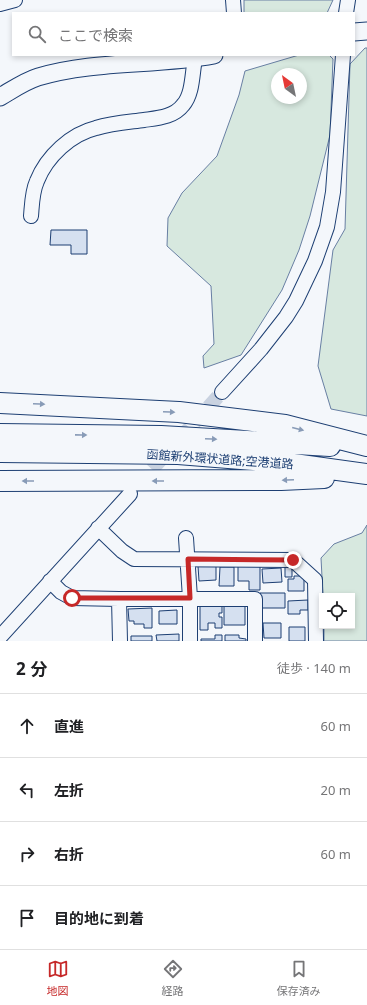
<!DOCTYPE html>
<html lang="ja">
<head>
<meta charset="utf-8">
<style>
	:root { --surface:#fff; --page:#f6f6f6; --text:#202124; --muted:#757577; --line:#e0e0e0; --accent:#c62828 }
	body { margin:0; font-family:"Noto Sans","Noto Sans JP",sans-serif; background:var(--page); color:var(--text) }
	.controls { position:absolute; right:12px; bottom:12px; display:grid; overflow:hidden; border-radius:0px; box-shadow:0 2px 6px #0003 }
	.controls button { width:36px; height:36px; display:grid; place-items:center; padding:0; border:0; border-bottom:1px solid var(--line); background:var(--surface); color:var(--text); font:20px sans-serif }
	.compass { position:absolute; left:271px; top:68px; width:36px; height:36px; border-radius:50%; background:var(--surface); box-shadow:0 2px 6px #0003; rotate:327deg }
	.stop { position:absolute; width:12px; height:12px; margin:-9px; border:3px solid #c62828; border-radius:50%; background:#fff }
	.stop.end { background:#c62828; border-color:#fff; box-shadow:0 1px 4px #0008 }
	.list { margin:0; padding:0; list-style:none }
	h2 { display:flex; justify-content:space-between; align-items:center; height:52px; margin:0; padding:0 16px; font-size:17px }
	h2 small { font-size:13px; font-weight:400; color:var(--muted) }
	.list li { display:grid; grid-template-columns:26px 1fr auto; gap:12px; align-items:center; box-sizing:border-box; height:64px; padding:0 16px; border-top:1px solid var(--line) }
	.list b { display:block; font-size:15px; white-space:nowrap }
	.list em { font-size:13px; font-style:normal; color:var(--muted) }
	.icon { flex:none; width:22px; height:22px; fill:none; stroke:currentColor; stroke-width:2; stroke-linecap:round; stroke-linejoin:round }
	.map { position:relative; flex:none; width:367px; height:641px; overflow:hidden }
	.search { position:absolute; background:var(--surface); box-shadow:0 2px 6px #0003; left:12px; right:12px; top:12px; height:44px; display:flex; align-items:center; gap:10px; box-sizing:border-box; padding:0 14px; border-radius:0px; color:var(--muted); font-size:15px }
	.sheet { height:308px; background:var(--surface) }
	nav { display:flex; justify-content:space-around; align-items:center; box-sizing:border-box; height:56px; border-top:1px solid var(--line); background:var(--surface); font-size:11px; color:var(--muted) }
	nav a { display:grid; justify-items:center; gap:2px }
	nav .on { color:var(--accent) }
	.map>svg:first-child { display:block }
	.green { fill:#d7e8df; stroke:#687fa3; fill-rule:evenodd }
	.building { fill:#d5e0f0; stroke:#1d3f73 }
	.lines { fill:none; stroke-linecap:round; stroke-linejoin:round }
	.minor-tunnel { stroke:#c9d2e0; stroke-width:14; stroke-dasharray:14 7; stroke-linecap:butt }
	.minor-casing { stroke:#1d3f73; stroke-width:16 }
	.major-casing { stroke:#1d3f73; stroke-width:19 }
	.highway-casing { stroke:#1d3f73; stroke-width:22 }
	.minor { stroke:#f4f7fb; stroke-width:14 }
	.major { stroke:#f4f7fb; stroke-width:17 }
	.highway { stroke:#f4f7fb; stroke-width:20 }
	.oneway { fill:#889bb7 }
	.route { stroke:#c62828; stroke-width:5 }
	.labels { text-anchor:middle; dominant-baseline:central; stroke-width:3; stroke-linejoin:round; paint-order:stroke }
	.street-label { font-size:12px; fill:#1d3f73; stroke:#f4f7fb }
</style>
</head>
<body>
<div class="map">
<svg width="367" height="641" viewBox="0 0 367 641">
	<rect width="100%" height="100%" fill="#f4f7fb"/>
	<path class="green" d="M244 0H333L327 13H244Z
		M365 48H367V416L331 409 318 366 333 250 345 229 350 64Z
		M299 55H329L333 59 330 135 310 216 299 250 282 290 241 355 204 368 203 356 214 344 211 286 167 246 168 218 182 193 217 156 239 95 245 71ZM277 74H301V98H277Z
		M367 525V641H324V626H352V596H323L321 558 334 544 362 533Z"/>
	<path class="building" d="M51 230H87V254H71V245H50Z
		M285 565H292V577H285Z
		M198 566H216V580L199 581Z
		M238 566H260V590H249V581H238Z
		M220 567H234V586H219Z
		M281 568 282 582 263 583 262 569Z
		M294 576H304V591H288V579H294Z
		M260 593H285V608H261Z
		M308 600V610H300V614H288V601Z
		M200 606H222V613H219V617H222V628H215V623H208V630H200Z
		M224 606H245V625H224Z
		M152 608V628H144V624H134V621H129L128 609Z
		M177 610V624H159V611Z
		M263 623H281V638H264Z
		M289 627H305V641H289Z
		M179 634V641H157L156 635Z
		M215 635H222V641H201V639H215Z
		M225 635H239V638L246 639V641H225Z
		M131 636H152V641H131Z"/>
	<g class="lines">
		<path class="minor-tunnel" d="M138 485 222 392"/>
		<g class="minor-casing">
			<path id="minor" d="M233 0 234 13
				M0 4 15 0
				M346 13 348 0
				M31 216C32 205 32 192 37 181 47 156 71 134 96 128 112 123 129 122 144 120 158 118 174 117 183 105 193 94 192 73 195 59
				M222 392 261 349 286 317 296 301 315 261 327 227 333 192 343 55
				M98 528 122 551 134 559 293 560 315 580 316 641
				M186 538 190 598V641
				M50 581 61 592 72 598 119 599 120 641
				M119 599H255V641
				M0 637 130 494"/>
		</g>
		<g class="major-casing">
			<path id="major" d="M354 32 367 31
				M0 97C12 90 25 81 38 77 95 60 156 66 214 55"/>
		</g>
		<g class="highway-casing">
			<path id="highway" d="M0 403 179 412 285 425 367 446
				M0 434 161 436 330 446
				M0 452 178 454 279 462 367 474
				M0 481 281 480 324 478"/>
		</g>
		<use href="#minor" class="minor"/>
		<use href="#major" class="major"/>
		<use href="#highway" class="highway"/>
	</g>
	<defs><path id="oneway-solid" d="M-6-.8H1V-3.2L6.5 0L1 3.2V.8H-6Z"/></defs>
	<g class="oneway">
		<use href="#oneway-solid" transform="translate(39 404) rotate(3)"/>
		<use href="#oneway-solid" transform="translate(169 412) rotate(3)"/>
		<use href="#oneway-solid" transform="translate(298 429) rotate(14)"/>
		<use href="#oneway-solid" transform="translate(81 435) rotate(1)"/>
		<use href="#oneway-solid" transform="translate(211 439) rotate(3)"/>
		<use href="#oneway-solid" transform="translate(288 480) rotate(177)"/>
		<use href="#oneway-solid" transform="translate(28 481) rotate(180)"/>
		<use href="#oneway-solid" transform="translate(158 481) rotate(180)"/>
	</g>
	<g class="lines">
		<path class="route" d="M72 598H190L188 559 293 560"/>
	</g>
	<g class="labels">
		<g class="street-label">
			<text transform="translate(220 459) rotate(4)">函館新外環状道路;空港道路</text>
		</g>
	</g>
</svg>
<div class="controls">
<button><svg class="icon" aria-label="locate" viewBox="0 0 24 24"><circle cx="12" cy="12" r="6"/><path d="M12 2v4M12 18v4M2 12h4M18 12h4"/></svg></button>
</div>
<svg class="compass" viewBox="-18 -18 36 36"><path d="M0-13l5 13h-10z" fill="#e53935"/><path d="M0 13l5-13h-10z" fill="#757577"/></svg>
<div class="stop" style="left:72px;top:598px"></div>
<div class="stop end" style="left:293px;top:560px"></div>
<div class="search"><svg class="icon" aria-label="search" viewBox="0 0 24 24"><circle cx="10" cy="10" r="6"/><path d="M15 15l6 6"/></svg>ここで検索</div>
</div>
<section class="sheet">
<h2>2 分<small>徒歩 · 140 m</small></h2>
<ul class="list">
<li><svg class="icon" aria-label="ahead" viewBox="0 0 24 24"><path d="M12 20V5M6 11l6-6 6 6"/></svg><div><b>直進</b></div><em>60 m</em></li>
<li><svg class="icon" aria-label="left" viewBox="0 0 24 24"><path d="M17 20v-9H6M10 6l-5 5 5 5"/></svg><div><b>左折</b></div><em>20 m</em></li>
<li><svg class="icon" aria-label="right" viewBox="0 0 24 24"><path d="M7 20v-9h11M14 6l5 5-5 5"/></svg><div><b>右折</b></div><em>60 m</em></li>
<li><svg class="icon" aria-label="arrive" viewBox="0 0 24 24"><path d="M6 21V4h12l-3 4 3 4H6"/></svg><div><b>目的地に到着</b></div></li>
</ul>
</section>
<nav>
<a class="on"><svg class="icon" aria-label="map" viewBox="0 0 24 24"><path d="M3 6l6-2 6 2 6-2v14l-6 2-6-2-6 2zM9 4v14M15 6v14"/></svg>地図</a>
<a><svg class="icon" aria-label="directions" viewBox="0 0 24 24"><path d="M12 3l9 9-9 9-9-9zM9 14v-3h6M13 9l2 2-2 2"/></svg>経路</a>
<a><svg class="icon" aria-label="saved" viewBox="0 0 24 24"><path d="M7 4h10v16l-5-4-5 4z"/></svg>保存済み</a>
</nav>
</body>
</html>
